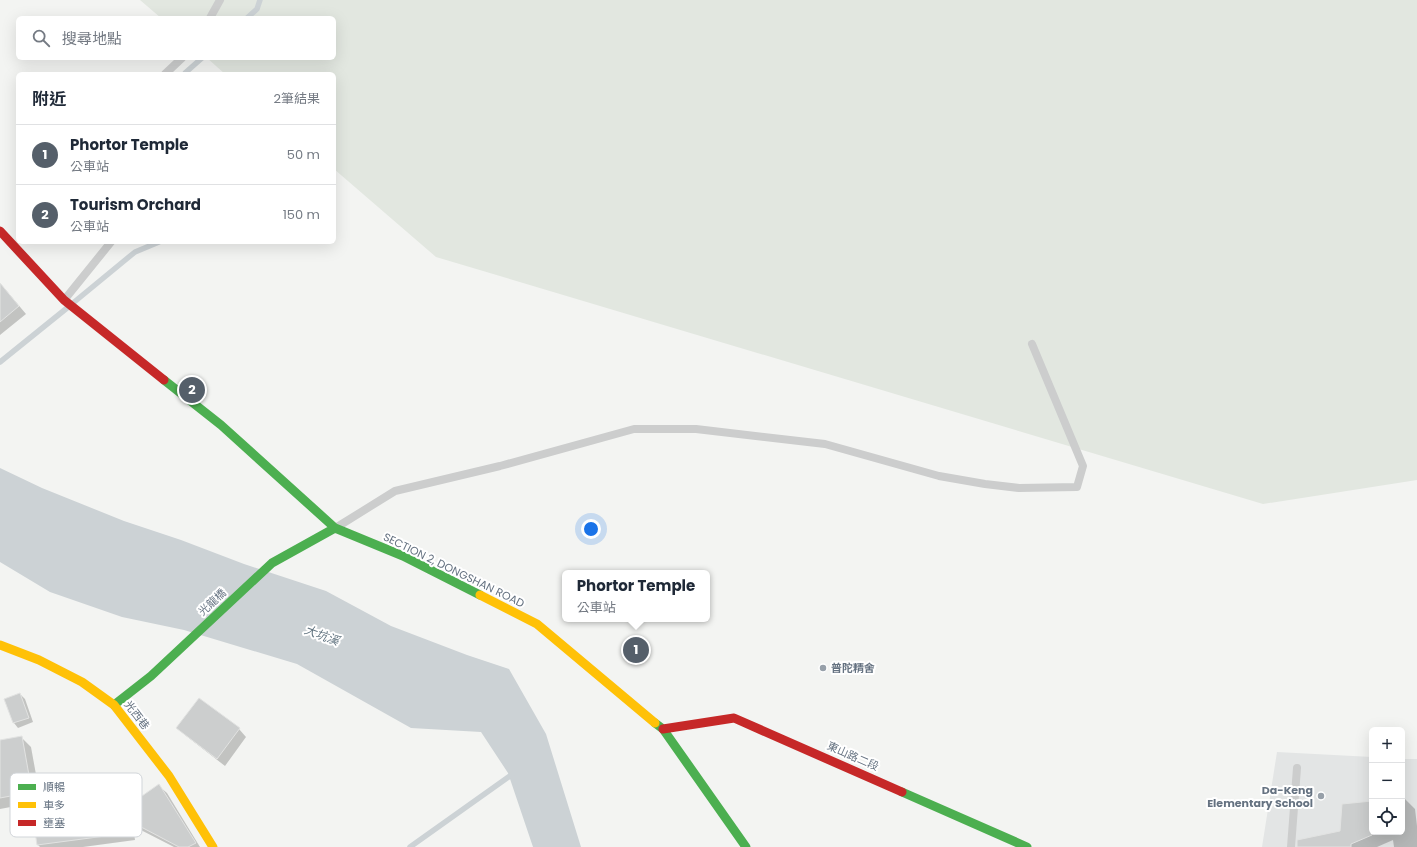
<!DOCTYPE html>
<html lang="zh-TW">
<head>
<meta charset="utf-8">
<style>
	:root { --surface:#fff; --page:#f2f2f3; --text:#1f2937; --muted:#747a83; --line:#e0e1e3; --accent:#555f6a }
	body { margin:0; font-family:Poppins,"Noto Sans TC",sans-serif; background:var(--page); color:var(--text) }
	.controls { position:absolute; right:12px; bottom:12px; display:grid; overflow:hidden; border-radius:6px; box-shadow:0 4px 16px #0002 }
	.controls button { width:36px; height:36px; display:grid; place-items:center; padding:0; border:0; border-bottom:1px solid var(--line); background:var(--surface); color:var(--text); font:20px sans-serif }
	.you { position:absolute; left:591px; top:529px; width:14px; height:14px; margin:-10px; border:3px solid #fff; border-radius:50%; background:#1a73e8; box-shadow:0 0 0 6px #1a73e833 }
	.badge { display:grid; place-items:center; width:26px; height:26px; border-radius:50%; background:var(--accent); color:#fff; font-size:13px; font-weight:700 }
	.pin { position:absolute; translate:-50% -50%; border:2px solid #fff; box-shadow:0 1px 4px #0006 }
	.popup { position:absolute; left:562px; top:570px; width:148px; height:52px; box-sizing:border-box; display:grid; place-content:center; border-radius:6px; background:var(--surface); filter:drop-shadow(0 1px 3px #0005); font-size:13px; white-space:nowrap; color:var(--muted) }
	.popup b { font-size:15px; color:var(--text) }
	.popup::after { content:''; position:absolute; left:50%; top:100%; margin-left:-8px; border:8px solid transparent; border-top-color:var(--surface) }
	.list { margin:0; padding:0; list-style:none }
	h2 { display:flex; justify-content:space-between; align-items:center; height:52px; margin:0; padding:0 16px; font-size:17px }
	h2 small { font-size:13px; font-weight:400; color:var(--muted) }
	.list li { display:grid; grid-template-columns:26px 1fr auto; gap:12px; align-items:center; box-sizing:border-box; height:60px; padding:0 16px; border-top:1px solid var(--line) }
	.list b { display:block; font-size:15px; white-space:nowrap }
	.list p { margin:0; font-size:13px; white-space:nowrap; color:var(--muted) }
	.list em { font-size:13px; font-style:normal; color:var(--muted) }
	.icon { flex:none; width:22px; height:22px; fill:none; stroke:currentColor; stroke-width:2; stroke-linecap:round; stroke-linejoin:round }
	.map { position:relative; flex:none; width:1417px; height:847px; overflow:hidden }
	.search { position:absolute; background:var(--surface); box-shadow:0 4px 16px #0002; left:16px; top:16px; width:320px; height:44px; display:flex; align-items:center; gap:10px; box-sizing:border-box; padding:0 14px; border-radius:6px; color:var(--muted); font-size:15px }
	.panel { position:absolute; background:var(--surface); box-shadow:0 4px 16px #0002; left:16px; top:72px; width:320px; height:172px; border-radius:6px }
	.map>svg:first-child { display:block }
	.built { fill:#e3e5e5 }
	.green { fill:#e2e7e0 }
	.water { fill:#ccd2d5 }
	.shadow { fill:#0003 }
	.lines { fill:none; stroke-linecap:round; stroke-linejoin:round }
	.stream { stroke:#ccd2d5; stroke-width:5.5 }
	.building { fill:#cccece; stroke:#e2e3e2 }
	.lane { stroke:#cccdcd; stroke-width:8 }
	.fast { stroke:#4caf50; stroke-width:9 }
	.slow { stroke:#ffc107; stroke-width:9 }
	.jam { stroke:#c62828; stroke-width:9 }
	.poi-dot { fill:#97a0a9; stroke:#fff; stroke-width:1.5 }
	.labels { text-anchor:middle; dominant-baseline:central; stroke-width:4; stroke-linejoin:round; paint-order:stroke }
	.street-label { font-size:11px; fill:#657281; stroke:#fff }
	.poi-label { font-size:11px; font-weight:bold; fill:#657281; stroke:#fff; text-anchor:start }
	.water-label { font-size:12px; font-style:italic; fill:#60737f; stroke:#fff }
	.key { fill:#fff; stroke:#d1d5d9; stroke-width:1 }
	.key-label { font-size:11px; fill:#657281 }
</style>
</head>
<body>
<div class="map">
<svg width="1417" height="847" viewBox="0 0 1417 847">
	<rect width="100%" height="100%" fill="#f3f4f2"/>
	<path class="built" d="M1277 752 1372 757V832H1402V759H1417V847H1262Z"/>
	<path class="green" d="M140 0H1417V480L1263 504 436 257 334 169V74H225L207 58H334V18H161Z"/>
	<path class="water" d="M0 468 42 488 124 521 181 540 244 564 326 591 391 626 467 655 509 669 546 734 581 847H533L508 773 481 732 411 728 297 664 184 630 122 617 50 592 0 562Z"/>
	<path class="shadow" d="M0 283 26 314 0 335Z
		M20 694 25 699 33 722 18 728 14 723 5 699Z
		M199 699 239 729 246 737 225 766 185 735 177 728Z
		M21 737 31 747 41 802 33 803 34 805 122 793 130 801V805L159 786 167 793 200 847H174L133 826 135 840 83 847H40L38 845 32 803 0 809V741Z
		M1402 799H1405L1415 809 1417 826V847H1394L1393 840 1377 847H1319L1341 831 1372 802V832H1402Z"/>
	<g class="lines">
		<path class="stream" d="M247 18 257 9 260 0
			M185 74V73L202 58
			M73 303 135 252 159 242
			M0 362 67 308
			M410 847 514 773"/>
	</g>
	<path class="building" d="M0 283 19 306 0 322Z
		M20 693 29 718 13 723 4 699Z
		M199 698 240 728 217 759 176 728Z
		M22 736 32 792 0 798V740Z
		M159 784 196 843 188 847H179L126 819 128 833 37 845 31 804 123 792 125 808Z
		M1372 801V835L1351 844V847H1297V840L1340 831 1342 804Z"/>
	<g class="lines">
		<path class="lane" d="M210 18 220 0
			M165 74 182 58
			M65 299 111 242
			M337 527 395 491 500 466 634 429H696L825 444 939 476 985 484 1019 488 1077 487 1083 466 1032 344
			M1291 847 1297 768"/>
		<path class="fast" d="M164 380 221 425 335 528 403 556 480 595
			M114 705 151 676 272 563 335 528
			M655 723 663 729 746 847
			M902 792 1027 847"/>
		<path class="slow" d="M480 595 537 624 655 723
			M0 645 39 660 82 682 114 705 169 776 213 847"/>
		<path class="jam" d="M0 231 64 300 164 380
			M663 729 734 718 902 792"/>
	</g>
	<g class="poi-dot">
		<circle cx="823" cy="668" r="4"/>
		<circle cx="1321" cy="796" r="4"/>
	</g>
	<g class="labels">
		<g class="street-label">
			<text transform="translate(454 570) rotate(26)">SECTION 2, DONGSHAN ROAD</text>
			<text transform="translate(212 602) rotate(-43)">光龍橋</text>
			<text transform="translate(137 715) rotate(52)">光西巷</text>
			<text transform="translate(853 756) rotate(24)">東山路二段</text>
		</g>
		<g class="poi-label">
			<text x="831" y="668">普陀精舍</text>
			<text x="1313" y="790" text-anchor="end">Da-Keng<tspan x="1313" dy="13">Elementary School</tspan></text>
		</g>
		<g class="water-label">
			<text transform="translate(322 635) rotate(20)">大坑溪</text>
		</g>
	</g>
	<rect x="10" y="773" width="132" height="64" rx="6" class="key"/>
	<rect x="18" y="784" width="18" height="6" fill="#4caf50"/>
	<rect x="18" y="802" width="18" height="6" fill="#ffc107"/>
	<rect x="18" y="820" width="18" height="6" fill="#c62828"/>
	<g class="key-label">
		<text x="43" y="791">順暢</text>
		<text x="43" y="809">車多</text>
		<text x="43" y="827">壅塞</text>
	</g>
</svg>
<div class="controls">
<button>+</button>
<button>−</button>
<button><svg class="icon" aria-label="locate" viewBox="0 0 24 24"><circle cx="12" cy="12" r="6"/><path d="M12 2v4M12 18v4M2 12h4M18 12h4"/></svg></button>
</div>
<div class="you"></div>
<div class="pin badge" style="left:636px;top:650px">1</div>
<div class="popup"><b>Phortor Temple</b>公車站</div>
<div class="pin badge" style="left:192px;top:390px">2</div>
<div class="search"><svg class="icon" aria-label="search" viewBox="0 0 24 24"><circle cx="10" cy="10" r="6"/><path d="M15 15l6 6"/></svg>搜尋地點</div>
<section class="panel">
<h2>附近<small>2筆結果</small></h2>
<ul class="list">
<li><span class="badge">1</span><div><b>Phortor Temple</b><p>公車站</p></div><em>50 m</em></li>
<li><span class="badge">2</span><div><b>Tourism Orchard</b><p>公車站</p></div><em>150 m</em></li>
</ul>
</section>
</div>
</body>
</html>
